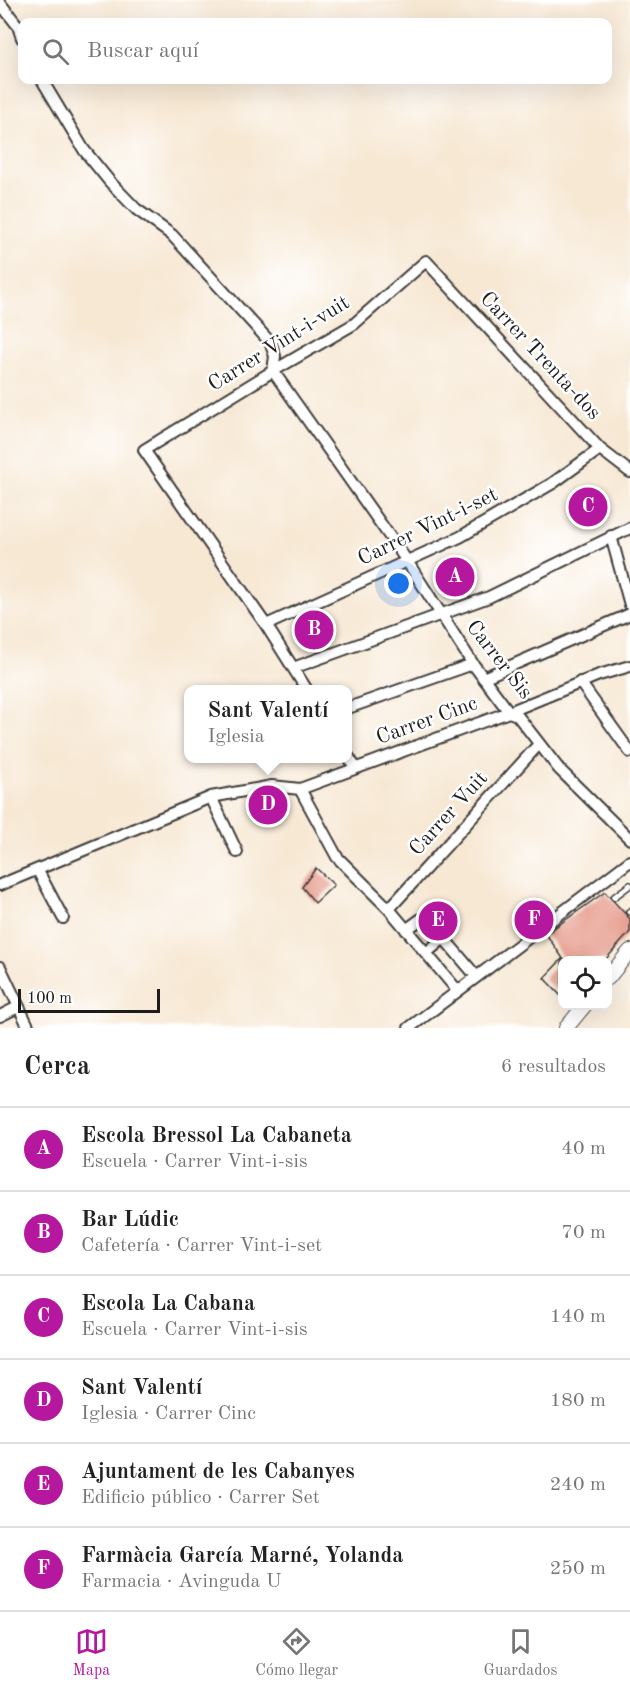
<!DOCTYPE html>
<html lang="es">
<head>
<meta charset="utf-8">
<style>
	:root { --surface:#fff; --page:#f2f2f2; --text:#222; --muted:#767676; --line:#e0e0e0; --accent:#b5179e }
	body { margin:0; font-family:"Old Standard TT",serif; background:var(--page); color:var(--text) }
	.controls { position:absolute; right:18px; bottom:18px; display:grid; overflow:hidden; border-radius:12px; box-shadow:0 6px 24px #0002 }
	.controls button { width:54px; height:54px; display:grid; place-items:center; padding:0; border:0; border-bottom:2px solid var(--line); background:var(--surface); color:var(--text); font:30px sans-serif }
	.scale { position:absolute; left:18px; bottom:15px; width:142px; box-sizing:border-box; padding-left:6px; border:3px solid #1c1c1c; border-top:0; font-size:16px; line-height:21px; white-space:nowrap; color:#1c1c1c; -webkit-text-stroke:4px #fff; paint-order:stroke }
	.you { position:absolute; left:399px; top:584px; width:21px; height:21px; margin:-15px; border:4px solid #fff; border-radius:50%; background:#1a73e8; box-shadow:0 0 0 9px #1a73e833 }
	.badge { display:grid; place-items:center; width:39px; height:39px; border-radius:50%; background:var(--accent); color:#fff; font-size:20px; font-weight:700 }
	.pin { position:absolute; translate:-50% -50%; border:3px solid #fff; box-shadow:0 2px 6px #0006 }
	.popup { position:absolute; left:184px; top:685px; width:168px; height:78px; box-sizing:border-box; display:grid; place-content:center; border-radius:12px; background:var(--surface); filter:drop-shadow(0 2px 4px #0005); font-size:20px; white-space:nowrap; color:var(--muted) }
	.popup b { font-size:22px; color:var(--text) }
	.popup::after { content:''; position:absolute; left:50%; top:100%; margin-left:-12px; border:12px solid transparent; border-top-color:var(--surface) }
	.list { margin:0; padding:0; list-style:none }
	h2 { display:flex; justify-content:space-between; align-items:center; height:78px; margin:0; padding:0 24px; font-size:26px }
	h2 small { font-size:20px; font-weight:400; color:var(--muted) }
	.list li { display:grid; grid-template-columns:39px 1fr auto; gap:18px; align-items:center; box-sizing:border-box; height:84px; padding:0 24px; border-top:2px solid var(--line) }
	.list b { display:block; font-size:22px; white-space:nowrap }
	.list p { margin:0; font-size:20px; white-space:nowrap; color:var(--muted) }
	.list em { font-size:20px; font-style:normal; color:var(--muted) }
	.icon { flex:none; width:33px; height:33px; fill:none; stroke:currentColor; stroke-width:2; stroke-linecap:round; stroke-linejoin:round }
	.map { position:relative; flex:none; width:630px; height:1028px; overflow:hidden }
	.search { position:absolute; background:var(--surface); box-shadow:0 6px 24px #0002; left:18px; right:18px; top:18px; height:66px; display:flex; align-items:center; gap:15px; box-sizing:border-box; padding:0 21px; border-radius:12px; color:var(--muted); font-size:22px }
	.sheet { height:582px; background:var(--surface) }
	nav { display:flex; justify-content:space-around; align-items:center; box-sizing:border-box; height:84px; border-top:2px solid var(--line); background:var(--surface); font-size:16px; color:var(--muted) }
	nav a { display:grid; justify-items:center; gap:3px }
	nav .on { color:var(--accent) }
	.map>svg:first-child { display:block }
	.building { fill:#e59484 }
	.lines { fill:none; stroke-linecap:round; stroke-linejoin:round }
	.service-casing { stroke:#3d3b38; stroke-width:8 }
	.minor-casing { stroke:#3d3b38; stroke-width:14 }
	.tertiary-casing { stroke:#3d3b38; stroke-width:16 }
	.service { stroke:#fff; stroke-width:5 }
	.minor { stroke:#fff; stroke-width:10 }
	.tertiary { stroke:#fff; stroke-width:14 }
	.labels { text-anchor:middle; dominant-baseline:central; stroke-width:5; stroke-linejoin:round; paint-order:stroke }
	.street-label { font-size:21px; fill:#1c1c1c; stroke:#fff }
</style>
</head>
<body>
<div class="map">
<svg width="630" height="1028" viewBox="0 0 630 1028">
	<rect width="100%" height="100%" fill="#fff"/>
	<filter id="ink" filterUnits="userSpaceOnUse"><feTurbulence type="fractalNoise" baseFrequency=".0167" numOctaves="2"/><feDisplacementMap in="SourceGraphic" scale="12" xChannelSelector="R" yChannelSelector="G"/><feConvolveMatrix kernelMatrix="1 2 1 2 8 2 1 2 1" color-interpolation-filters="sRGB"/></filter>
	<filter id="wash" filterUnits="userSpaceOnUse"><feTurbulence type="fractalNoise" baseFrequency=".008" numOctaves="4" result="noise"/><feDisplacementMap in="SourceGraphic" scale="24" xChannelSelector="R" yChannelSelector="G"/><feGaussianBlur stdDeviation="1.35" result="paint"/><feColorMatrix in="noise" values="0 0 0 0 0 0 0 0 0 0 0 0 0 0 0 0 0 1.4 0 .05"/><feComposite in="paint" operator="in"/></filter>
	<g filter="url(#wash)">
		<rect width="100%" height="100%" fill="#f7e8d4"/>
		<g id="blocks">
			<path class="building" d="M316 868 334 885 315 903 302 887Z
				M605 892 630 919V932L605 960H564L546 934Z
				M562 959V997L544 978Z"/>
		</g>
	</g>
	<g filter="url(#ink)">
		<use href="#blocks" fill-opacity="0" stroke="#3d3b38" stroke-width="1.5"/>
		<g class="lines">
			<g class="service-casing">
				<path id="service" d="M614 897 630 885
					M629 912 630 911"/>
			</g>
			<g class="minor-casing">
				<path id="minor" d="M0 3 18 26 22 38
					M42 80 84 150 110 182 136 209 172 235 270 342 275 356 273 371
					M273 371 407 561 473 664 509 712 517 715 559 769 630 839
					M611 536 630 605
					M266 625 460 537 553 483 600 449
					M293 668 489 597 630 528
					M483 678 630 614
					M580 682 630 752
					M307 690 266 625 144 450 273 371 354 324 426 261 600 449 630 472
					M348 708 473 664
					M348 756 355 767
					M300 789 337 857 389 909 457 990
					M211 797 237 852
					M38 871 63 918
					M0 885 211 797 272 786 300 789 509 712 599 675 630 666
					M389 909 539 744
					M406 930 425 916 476 976
					M426 953 444 938
					M0 967 29 1028
					M0 1016 18 1007
					M409 1028 630 861"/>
			</g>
			<g class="tertiary-casing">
				<path id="tertiary" d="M608 978 630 951
					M566 1028 585 1005"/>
			</g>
			<use href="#service" class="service"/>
			<use href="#minor" class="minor"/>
			<use href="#tertiary" class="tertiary"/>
		</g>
	</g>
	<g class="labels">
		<g class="street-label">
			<text transform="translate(279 344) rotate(-32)">Carrer Vint-i-vuit</text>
			<text transform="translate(540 356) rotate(47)">Carrer Trenta-dos</text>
			<text transform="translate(428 527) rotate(-26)">Carrer Vint-i-set</text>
			<text transform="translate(499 660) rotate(52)">Carrer Sis</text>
			<text transform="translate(427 721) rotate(-20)">Carrer Cinc</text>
			<text transform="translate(449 814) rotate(-48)">Carrer Vuit</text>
		</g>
	</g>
</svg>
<div class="controls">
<button><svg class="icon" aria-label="locate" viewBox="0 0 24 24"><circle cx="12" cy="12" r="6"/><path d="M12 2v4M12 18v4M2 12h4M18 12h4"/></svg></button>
</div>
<div class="scale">100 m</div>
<div class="you"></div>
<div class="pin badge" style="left:455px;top:577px">A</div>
<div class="pin badge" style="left:314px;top:630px">B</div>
<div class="pin badge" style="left:588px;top:507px">C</div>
<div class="pin badge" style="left:268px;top:805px">D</div>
<div class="popup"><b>Sant Valentí</b>Iglesia</div>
<div class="pin badge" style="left:438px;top:921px">E</div>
<div class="pin badge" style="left:534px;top:920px">F</div>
<div class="search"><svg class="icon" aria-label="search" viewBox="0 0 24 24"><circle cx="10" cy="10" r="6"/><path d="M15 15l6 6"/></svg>Buscar aquí</div>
</div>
<section class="sheet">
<h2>Cerca<small>6 resultados</small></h2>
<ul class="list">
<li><span class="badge">A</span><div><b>Escola Bressol La Cabaneta</b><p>Escuela · Carrer Vint-i-sis</p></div><em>40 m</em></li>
<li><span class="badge">B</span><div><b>Bar Lúdic</b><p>Cafetería · Carrer Vint-i-set</p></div><em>70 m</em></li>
<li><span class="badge">C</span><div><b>Escola La Cabana</b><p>Escuela · Carrer Vint-i-sis</p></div><em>140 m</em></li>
<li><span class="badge">D</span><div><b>Sant Valentí</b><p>Iglesia · Carrer Cinc</p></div><em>180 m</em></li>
<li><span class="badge">E</span><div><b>Ajuntament de les Cabanyes</b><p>Edificio público · Carrer Set</p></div><em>240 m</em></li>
<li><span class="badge">F</span><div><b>Farmàcia García Marné, Yolanda</b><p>Farmacia · Avinguda U</p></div><em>250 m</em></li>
</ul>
</section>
<nav>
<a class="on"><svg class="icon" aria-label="map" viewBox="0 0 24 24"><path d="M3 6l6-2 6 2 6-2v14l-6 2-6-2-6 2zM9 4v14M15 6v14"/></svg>Mapa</a>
<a><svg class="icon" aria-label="directions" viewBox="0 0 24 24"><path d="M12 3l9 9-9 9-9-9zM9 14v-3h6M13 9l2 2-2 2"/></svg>Cómo llegar</a>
<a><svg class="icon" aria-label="saved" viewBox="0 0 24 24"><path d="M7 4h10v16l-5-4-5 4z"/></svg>Guardados</a>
</nav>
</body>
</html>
